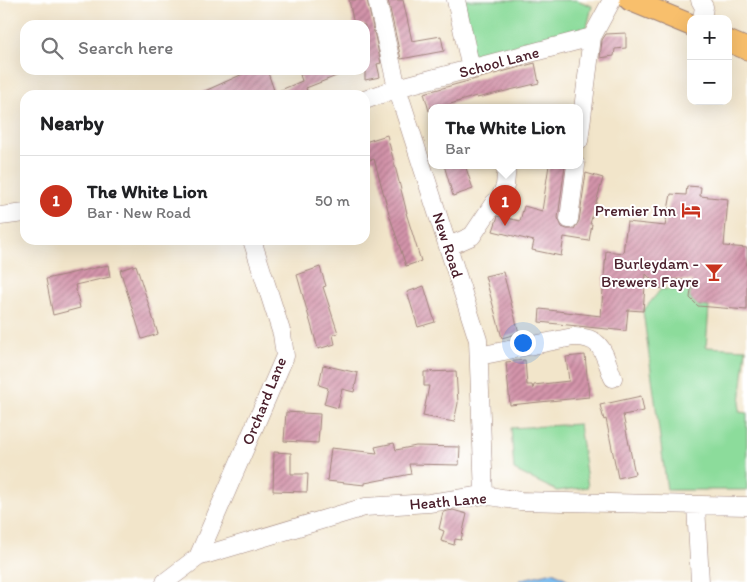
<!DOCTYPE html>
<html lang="en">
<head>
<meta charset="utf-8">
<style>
	:root { --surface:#fff; --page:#f2f2f2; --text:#202124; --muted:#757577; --line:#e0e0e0; --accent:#c8321e }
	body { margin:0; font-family:Itim,sans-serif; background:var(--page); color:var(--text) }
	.controls { position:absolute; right:15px; top:15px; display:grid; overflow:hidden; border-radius:10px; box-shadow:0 5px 20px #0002 }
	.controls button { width:45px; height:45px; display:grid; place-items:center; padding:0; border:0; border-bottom:1px solid var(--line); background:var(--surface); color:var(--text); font:25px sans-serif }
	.you { position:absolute; left:522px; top:342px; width:18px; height:18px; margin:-12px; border:4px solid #fff; border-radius:50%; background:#1a73e8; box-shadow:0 0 0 8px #1a73e833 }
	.badge { display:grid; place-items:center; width:32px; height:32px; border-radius:50%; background:var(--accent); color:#fff; font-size:16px; font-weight:700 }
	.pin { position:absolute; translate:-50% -41px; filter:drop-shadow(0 1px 2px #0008) }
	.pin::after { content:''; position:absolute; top:26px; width:18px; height:15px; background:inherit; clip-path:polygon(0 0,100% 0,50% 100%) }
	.popup { position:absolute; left:428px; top:104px; width:155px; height:65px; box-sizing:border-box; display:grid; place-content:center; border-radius:10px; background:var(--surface); filter:drop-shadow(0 1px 4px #0005); font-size:16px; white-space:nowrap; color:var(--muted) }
	.popup b { font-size:19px; color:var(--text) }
	.popup::after { content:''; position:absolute; left:50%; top:100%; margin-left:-10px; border:10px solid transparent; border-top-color:var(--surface) }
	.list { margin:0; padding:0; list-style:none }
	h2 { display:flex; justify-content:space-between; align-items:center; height:65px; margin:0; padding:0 20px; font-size:21px }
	h2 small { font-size:16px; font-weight:400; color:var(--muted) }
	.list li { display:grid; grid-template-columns:32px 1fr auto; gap:15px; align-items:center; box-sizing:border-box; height:90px; padding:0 20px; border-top:1px solid var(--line) }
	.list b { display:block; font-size:19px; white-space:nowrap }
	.list p { margin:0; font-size:16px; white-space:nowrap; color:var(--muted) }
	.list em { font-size:16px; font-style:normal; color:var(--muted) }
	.icon { flex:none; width:28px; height:28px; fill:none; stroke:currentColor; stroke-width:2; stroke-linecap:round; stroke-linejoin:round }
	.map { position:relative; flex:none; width:747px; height:582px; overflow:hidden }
	.search { position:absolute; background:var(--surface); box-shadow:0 5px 20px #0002; left:20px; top:20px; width:350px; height:55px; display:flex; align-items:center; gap:12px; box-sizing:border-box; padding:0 18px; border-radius:15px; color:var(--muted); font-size:19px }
	.panel { position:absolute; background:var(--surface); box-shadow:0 5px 20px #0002; left:20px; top:90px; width:350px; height:155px; border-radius:15px }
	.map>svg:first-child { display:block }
	.green { fill:#8cdc9b; stroke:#6b7e63 }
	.water { fill:#78baed; stroke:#616c8c }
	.building { fill:url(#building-hatch) }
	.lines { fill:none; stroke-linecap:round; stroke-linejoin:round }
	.minor-casing { stroke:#9e827a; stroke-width:19 }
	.major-casing { stroke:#9e827a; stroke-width:23 }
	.minor { stroke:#fff; stroke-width:18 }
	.major { stroke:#f8bf6c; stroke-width:21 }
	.labels { text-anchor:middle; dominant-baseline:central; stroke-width:4; stroke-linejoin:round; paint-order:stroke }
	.street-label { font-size:16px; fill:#4a1f2b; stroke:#fff }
	.poi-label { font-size:16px; fill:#4a1f2b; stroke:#fff; text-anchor:end }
</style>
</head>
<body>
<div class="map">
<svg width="747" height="582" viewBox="0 0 747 582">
	<defs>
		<pattern id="building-hatch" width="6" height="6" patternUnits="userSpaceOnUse" patternTransform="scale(1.25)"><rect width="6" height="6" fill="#d394aa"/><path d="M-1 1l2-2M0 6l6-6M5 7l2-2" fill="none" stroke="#ad788b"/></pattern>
	</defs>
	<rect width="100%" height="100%" fill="#fff"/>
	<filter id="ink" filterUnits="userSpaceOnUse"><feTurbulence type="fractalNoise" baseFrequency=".02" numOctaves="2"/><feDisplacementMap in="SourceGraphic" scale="10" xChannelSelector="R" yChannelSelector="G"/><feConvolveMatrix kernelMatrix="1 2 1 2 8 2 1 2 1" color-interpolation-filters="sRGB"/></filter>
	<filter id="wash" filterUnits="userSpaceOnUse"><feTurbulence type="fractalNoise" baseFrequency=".0096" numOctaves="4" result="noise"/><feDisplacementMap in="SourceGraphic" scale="20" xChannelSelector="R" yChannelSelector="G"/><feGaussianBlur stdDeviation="1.12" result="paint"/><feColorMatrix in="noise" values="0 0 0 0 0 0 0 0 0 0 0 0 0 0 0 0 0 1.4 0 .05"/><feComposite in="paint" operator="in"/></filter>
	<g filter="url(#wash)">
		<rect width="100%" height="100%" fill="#f2e5ca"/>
		<path class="green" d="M462 0H577L592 6 586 32 473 60Z
			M661 289 691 291 690 298 698 306 709 307 706 347 746 349 739 412 747 413V490H667L643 311Z
			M579 424 588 487 557 491 514 470 511 428Z"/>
		<path class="water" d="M553 572 567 579 570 582H518L522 579Z"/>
		<g id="blocks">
			<path class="building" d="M349 0H367L381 63 377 64 380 77 365 80V25H354Z
				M388 0H403L412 41 441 36 444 51 401 59Z
				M626 33V48L615 49 614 56 600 58 602 40 606 34Z
				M535 63 539 83 477 98 476 96 441 107H431V110L429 111 424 93Z
				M244 70H267L274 90 261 95H196L245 73Z
				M312 70 349 71 306 88 308 95H269L302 81 300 75Z
				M387 135 407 213H406L421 261 406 266 390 217 374 159 365 161V142Z
				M444 165H465L473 189 453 196Z
				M549 165H565L558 218 562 227 567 229H574L579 221 586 173 603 178 590 224H592L589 241 564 237 561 256 532 250 534 241 493 231 498 216 520 221 524 206 542 211Z
				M687 186 701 187 700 196 728 199 724 246 747 248V310L698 306 690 298 692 281 671 279 661 289 646 274 643 311 628 310 626 331 539 322 540 309 601 316 606 251 623 253 627 222 665 226 671 194 686 195Z
				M108 265 110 277 75 285 80 308 53 315 46 279Z
				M136 265 158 334 142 339 120 270Z
				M320 267 326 286 323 287 338 333 333 335 335 344 318 349 297 275Z
				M503 272 519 333 502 338 485 276Z
				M424 286 435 322 418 327 407 292Z
				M585 355 589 397 510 405 506 362 525 360 527 385H532L533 389 534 385 569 381 566 357Z
				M323 365 358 373 354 392 342 389 338 408 324 404 328 388 319 385Z
				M456 371 458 403 454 422 423 416 429 386H424V372Z
				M641 396 644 411 623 415 635 474 618 478 606 419 604 420 600 405Z
				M286 412 320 414 318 443 284 441Z
				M394 443 396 450 416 446 460 447 459 465 409 464 411 474 365 483V485L327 481 331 448 377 453 375 447Z
				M274 452 291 453V474H308L307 492 273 491Z
				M453 510 467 514 461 540 455 539 454 545 441 541 444 531 439 529 443 512Z"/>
		</g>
	</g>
	<g filter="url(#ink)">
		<use href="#blocks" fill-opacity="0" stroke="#9e827a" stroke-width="1"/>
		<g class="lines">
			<g class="minor-casing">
				<path id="minor" d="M377 0 397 88 478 340 484 495
					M456 0 471 69
					M700 0 704 7 702 19
					M365 100 397 88 592 37 612 0
					M579 141 592 37
					M0 216 25 213
					M569 219 576 165
					M449 246 472 236 494 203 500 198 505 186 507 165
					M479 356 573 337C603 336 603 353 613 378
					M696 505 700 582
					M198 557 285 356 282 334 252 240
					M165 582 198 557 365 507 429 503 484 495 520 501 747 506"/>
			</g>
			<g class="major-casing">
				<path id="major" d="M630 0 691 25
					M728 41 747 49"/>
			</g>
			<use href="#minor" class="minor"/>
			<use href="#major" class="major"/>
		</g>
	</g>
	<defs>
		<g id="hotel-bare" transform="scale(1.5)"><path d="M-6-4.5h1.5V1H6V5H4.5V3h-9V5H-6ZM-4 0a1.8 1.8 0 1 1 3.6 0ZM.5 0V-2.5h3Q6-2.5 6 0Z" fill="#c8321e" stroke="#fff" stroke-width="2.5" paint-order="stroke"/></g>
		<g id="bar-bare" transform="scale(1.5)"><path d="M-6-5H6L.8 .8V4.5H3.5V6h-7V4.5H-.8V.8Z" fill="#c8321e" stroke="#fff" stroke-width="2.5" paint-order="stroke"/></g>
	</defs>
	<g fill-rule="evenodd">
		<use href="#hotel-bare" x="691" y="210"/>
		<use href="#bar-bare" x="714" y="272"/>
	</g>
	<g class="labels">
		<g class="street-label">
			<text transform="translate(499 62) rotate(-15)">School Lane</text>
			<text transform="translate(448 245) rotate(72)">New Road</text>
			<text transform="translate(264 401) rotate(-68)">Orchard Lane</text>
			<text transform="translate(448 501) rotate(-5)">Heath Lane</text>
		</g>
		<g class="poi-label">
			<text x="676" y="210">Premier Inn</text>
			<text x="699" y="263">Burleydam -<tspan x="699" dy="18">Brewers Fayre</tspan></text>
		</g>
	</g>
</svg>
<div class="controls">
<button>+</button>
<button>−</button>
</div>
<div class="you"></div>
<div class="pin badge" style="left:505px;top:226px">1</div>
<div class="popup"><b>The White Lion</b>Bar</div>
<div class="search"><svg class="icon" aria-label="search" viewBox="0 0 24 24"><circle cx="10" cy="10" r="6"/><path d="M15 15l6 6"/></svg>Search here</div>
<section class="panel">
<h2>Nearby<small></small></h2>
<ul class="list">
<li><span class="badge">1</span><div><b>The White Lion</b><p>Bar · New Road</p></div><em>50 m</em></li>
</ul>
</section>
</div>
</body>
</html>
